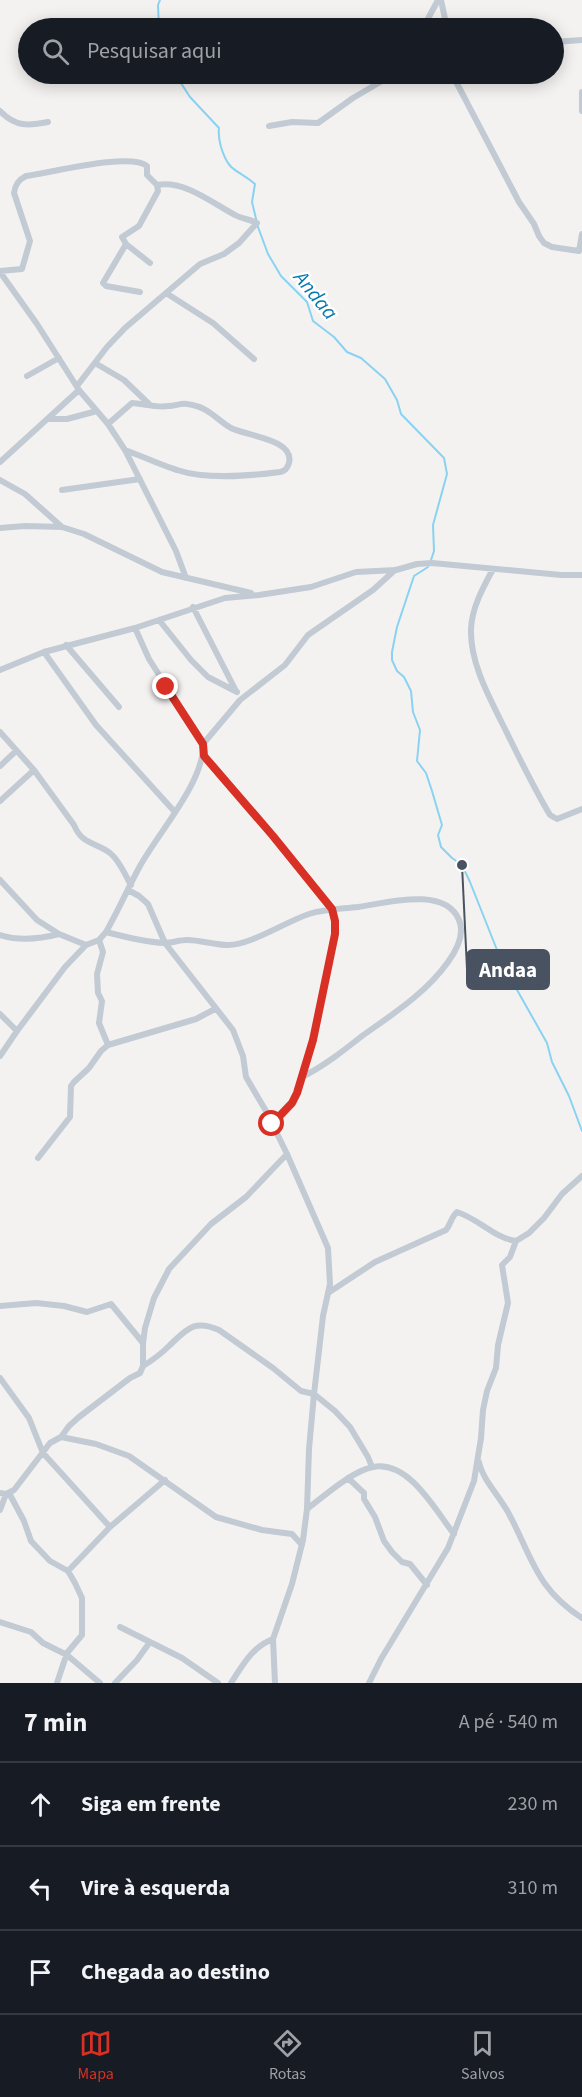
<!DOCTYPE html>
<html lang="pt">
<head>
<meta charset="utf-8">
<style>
	:root { --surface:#171b24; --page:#242831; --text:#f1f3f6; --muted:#9ea1a6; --line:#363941; --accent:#d93025 }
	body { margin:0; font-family:"Source Sans 3",sans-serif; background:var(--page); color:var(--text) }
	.stop { position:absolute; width:18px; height:18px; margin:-14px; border:4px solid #d93025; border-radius:50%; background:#fff }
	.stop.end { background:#d93025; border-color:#fff; box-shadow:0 2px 6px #0008 }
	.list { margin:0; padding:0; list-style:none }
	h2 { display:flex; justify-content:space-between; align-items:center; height:78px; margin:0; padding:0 24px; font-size:26px }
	h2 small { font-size:20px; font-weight:400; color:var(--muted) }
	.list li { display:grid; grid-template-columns:39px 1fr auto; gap:18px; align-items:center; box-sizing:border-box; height:84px; padding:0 24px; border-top:2px solid var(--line) }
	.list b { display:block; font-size:22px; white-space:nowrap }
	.list em { font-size:20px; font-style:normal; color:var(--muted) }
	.icon { flex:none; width:33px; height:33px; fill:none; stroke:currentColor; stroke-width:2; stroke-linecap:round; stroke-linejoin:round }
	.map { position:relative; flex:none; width:582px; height:1683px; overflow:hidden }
	.search { position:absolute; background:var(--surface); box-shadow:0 3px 15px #0003; left:18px; right:18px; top:18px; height:66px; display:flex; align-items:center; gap:15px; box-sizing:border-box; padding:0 21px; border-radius:33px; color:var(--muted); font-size:22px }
	.sheet { height:330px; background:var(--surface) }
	nav { display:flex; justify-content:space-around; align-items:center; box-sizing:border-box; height:84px; border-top:2px solid var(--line); background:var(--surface); font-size:16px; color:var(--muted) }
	nav a { display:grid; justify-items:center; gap:3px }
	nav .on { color:var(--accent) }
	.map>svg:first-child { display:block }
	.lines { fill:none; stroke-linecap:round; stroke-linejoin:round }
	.stream { stroke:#8ad2f1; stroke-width:2 }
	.street { stroke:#c2cad3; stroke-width:6 }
	.route { stroke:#d93025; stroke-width:8 }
	.labels { text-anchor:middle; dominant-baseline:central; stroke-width:5; stroke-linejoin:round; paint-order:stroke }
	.water-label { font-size:21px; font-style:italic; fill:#067aae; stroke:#fff }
	.leader { fill:none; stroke:#485260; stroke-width:2 }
	.callout-dot { fill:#485260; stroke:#fff; stroke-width:2 }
	.callout { fill:#485260; stroke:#485260; stroke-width:2 }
	.callout-label { font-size:21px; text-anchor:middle; font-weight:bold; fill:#fff }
</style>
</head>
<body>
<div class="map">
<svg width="582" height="1683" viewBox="0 0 582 1683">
	<rect width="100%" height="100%" fill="#f4f2f1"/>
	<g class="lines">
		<path class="stream" d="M159 28 158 5 160 0
			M175 74 190 97 219 128C218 136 219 139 221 147 229 173 236 168 255 184L252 202 258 227 268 254 281 276 307 302 313 321 334 337 347 352 361 358 385 379 397 400 401 414 444 458 447 474 433 525 434 551 431 560
			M428 567 414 576 397 627 392 652V660L397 671 404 677 411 691 413 712 420 730 417 761 426 773 432 791 442 825 438 835 441 847 452 858 462 865 470 882 503 965 547 1043 552 1062 569 1096 582 1131"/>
		<path class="street" d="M441 0 447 28
			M423 28 438 0
			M554 42 582 40
			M452 74 519 202 534 224 539 236 544 243 552 247 579 251 582 234
			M582 92V111
			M0 111C16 127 28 126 48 122
			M269 126 292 122 318 123 353 98 394 74
			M126 244 103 283 106 286 140 292
			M150 263 126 244 122 237 139 226 158 191 157 185
			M0 271 22 269 30 241 14 193C15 185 18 180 26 176 50 173 130 152 147 166V175L157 185C185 180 212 203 235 215 242 219 250 219 257 223L239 243 224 254 200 264 125 328 107 347 77 386
			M0 272 37 324 79 390 108 424 125 450 176 551 186 578
			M166 293 213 323 254 359
			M95 363 124 380 149 404
			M27 376 59 358
			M49 419H67L97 411
			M108 424 132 403C144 404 157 408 169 406 175 406 181 403 187 404 210 407 215 419 231 428 246 436 295 439 289 463 287 469 285 471 280 472 249 476 207 480 177 470 160 465 142 456 125 450
			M0 462 79 390
			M0 480 25 494 62 527
			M62 490 140 479
			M0 528 25 526 62 527 84 534 162 572 251 593
			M493 569C483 588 472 607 471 629 470 661 487 693 501 721 517 753 532 785 550 815L557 819 582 809
			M193 607 236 691
			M159 620 191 660 208 677 237 692
			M66 645 119 707
			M44 652 96 725 174 811
			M0 670 44 652 135 628 225 598 259 595 311 587 356 572 396 570 417 564 432 563 561 575H582
			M0 732 34 770 74 825C82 845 96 842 110 853 120 861 125 875 131 885
			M203 744 240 700 285 665 308 635 373 590 395 570
			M204 756 273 836 332 909 335 921V935L313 1040 297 1093 292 1103 272 1124
			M0 766 16 751
			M0 801 34 770
			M0 880 37 920 59 934 86 945
			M128 890 139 896 148 904 165 943 233 1030 243 1056 246 1077 266 1111 287 1154 328 1248 330 1284 323 1316 314 1394 309 1449 307 1509 303 1540 292 1584 273 1639 275 1683
			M106 932C125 937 145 942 164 943 172 943 179 940 187 940 201 940 214 945 228 945 251 945 285 922 309 914 325 909 341 909 358 907 386 903 445 886 459 920 465 934 456 951 448 962 426 993 393 1014 362 1036 343 1051 324 1066 302 1077
			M0 935C19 941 40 939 59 934
			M99 940 103 952 97 974 98 993 102 1001 99 1023 108 1045
			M0 1014 17 1031
			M0 1056 17 1031 65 967 86 945 99 940 106 932C118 911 128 888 140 866 158 833 205 781 203 744L149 659 135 628
			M38 1158 70 1117 71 1086 74 1082 89 1068 101 1051 108 1045 196 1019 215 1009
			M328 1293 375 1262 446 1230C451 1224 451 1217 457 1212 479 1219 494 1238 516 1241
			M0 1306 36 1303 64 1306 87 1312 111 1304 143 1343
			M143 1366C153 1360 162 1353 170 1345 187 1329 194 1319 219 1330L273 1368 301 1391 314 1394 335 1411 350 1427 368 1457 372 1467
			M0 1378 29 1418 43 1453 110 1527
			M61 1437 96 1444 129 1456 216 1517 262 1530 292 1534 302 1545
			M479 1462C483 1481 500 1496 509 1514 533 1559 536 1588 582 1618
			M348 1478 364 1493V1499L375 1517 384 1541 392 1552 402 1562 410 1564 427 1585
			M0 1493 6 1494 14 1490 50 1443 61 1437 69 1426 79 1417 130 1378 140 1373 143 1366V1343L145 1328 154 1298 169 1269 211 1224 246 1197 287 1154
			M9 1493 24 1521 31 1541 50 1561 68 1571 75 1583 82 1598V1635L67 1653 57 1683
			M307 1509C324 1496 352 1471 373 1467 409 1460 435 1510 454 1534
			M0 1510 6 1494
			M68 1571 110 1527 165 1480
			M0 1622 31 1632 43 1643 67 1655 100 1683
			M120 1627 182 1658 218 1683
			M115 1683 137 1660 150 1642
			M231 1683C243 1665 252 1647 273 1639
			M369 1683 381 1659 448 1548 474 1481 481 1438 483 1410 487 1391 496 1368 498 1345 508 1303 502 1265 510 1257 516 1241 529 1233 544 1218 562 1194 582 1176"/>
	</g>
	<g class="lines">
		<path class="route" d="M166 687 203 744 204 756 273 836 332 909 335 921V934L313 1040 297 1093 292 1103 272 1124"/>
	</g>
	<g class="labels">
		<g class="water-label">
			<text transform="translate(316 295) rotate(51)">Andaa</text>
		</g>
	</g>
	<path class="leader" d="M462 865L467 969"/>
	<circle class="callout-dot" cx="462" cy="865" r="6"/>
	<rect class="callout" x="467" y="950" width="82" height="39" rx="6"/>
	<g class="callout-label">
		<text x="508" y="977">Andaa</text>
	</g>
</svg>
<div class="stop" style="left:272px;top:1124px"></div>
<div class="stop end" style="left:166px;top:687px"></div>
<div class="search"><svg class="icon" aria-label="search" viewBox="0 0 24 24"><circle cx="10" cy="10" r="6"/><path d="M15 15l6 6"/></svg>Pesquisar aqui</div>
</div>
<section class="sheet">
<h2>7 min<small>A pé · 540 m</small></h2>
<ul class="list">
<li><svg class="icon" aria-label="ahead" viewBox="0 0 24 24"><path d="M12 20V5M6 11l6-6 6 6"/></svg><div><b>Siga em frente</b></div><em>230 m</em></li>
<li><svg class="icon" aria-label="left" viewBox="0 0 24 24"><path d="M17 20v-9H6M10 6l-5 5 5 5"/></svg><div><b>Vire à esquerda</b></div><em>310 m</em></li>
<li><svg class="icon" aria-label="arrive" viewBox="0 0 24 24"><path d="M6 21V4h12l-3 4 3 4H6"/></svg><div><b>Chegada ao destino</b></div></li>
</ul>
</section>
<nav>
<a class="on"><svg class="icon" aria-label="map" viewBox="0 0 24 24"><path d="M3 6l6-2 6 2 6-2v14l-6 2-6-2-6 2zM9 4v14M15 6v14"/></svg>Mapa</a>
<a><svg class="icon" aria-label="directions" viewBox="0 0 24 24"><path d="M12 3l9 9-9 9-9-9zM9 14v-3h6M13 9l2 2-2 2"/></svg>Rotas</a>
<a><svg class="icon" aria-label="saved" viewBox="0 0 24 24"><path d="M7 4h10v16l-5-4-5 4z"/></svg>Salvos</a>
</nav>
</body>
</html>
